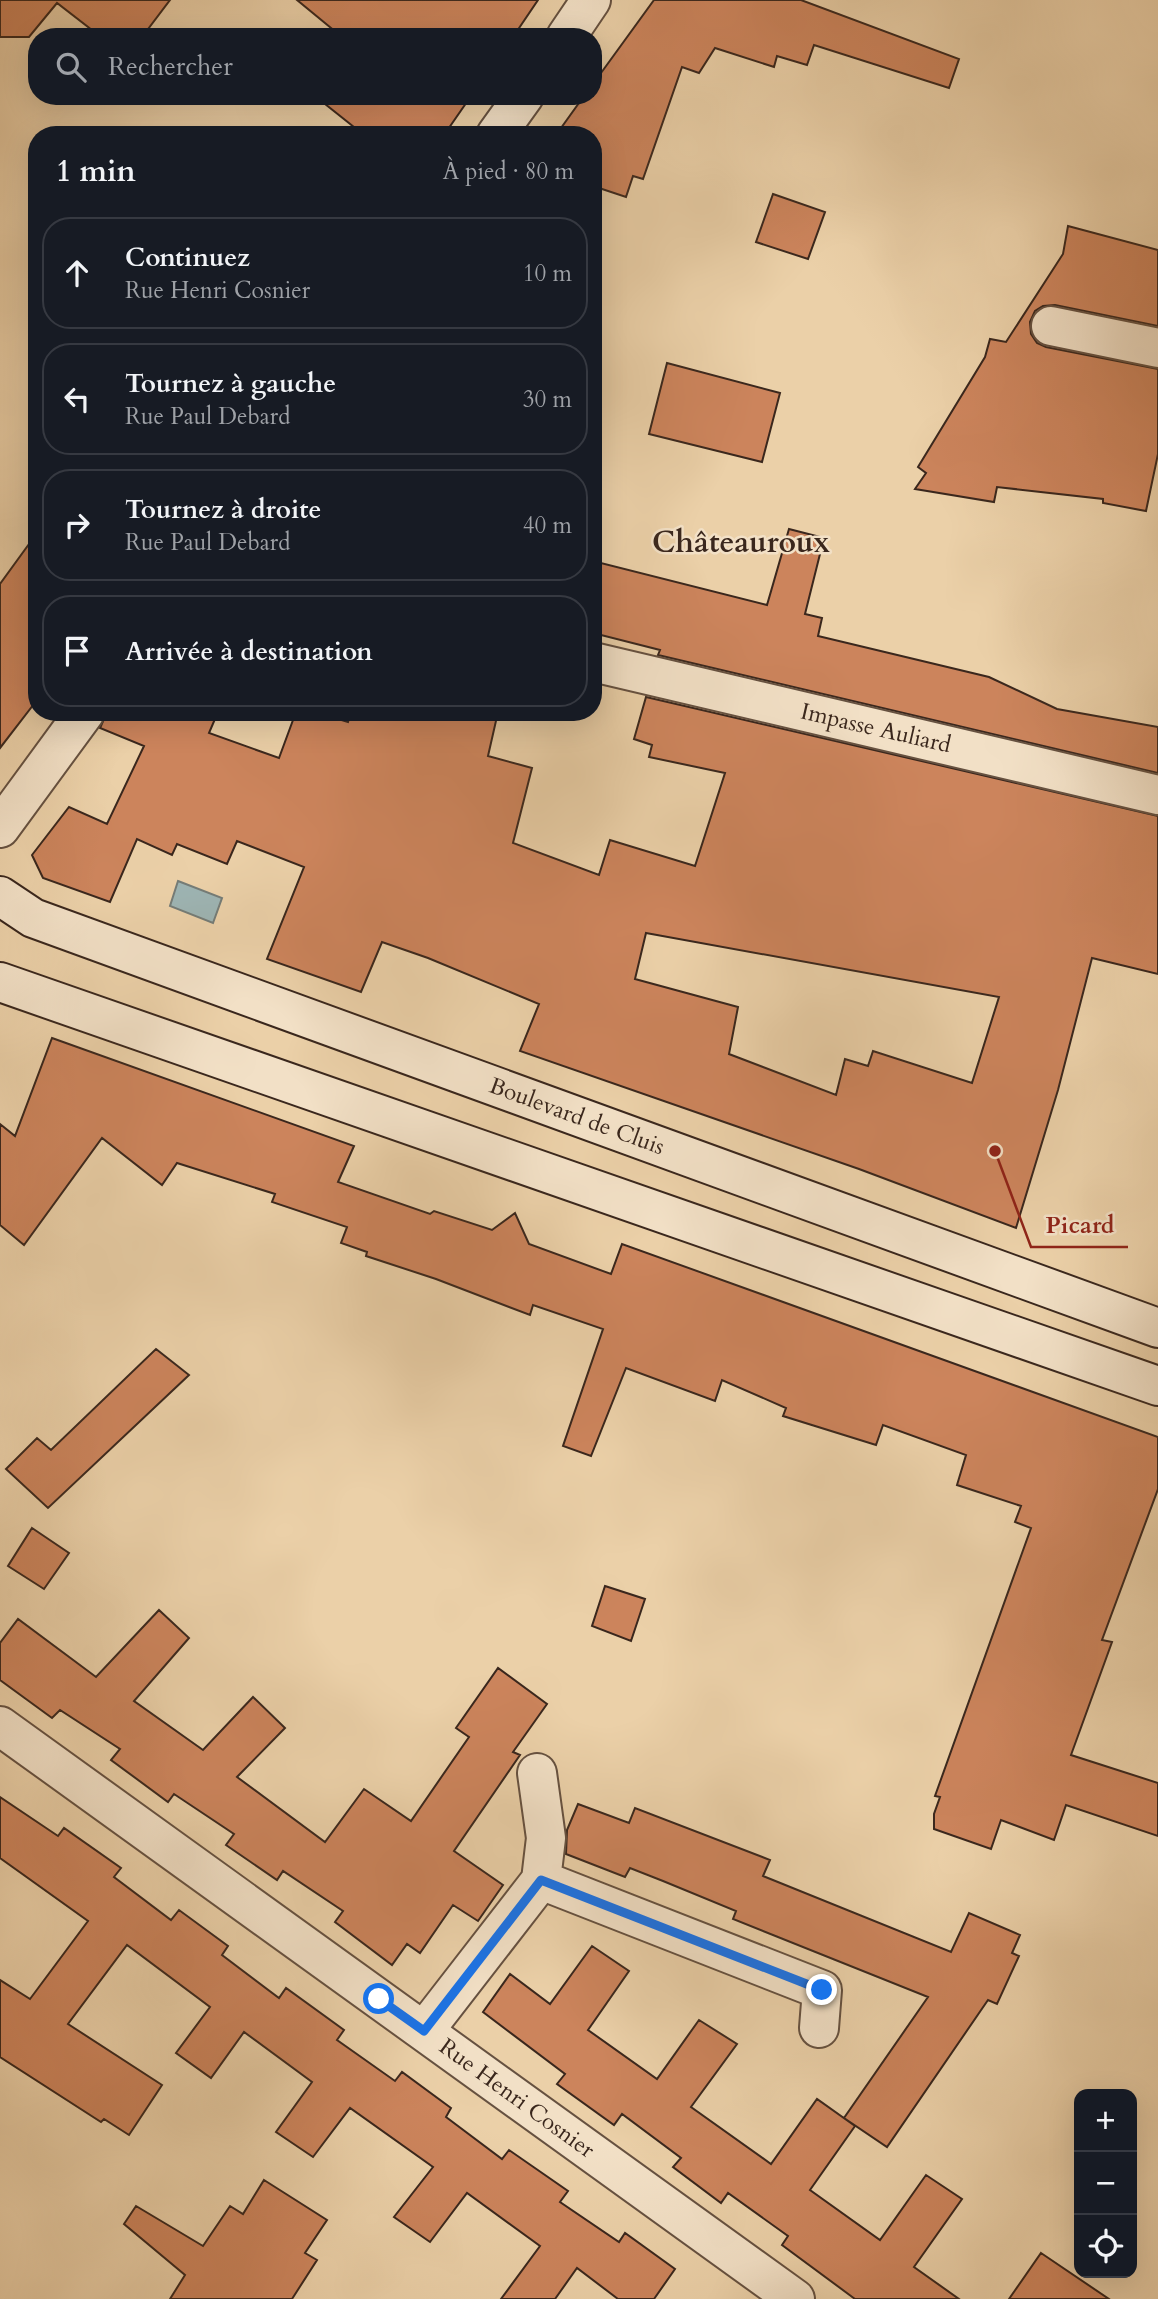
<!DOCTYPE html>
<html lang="fr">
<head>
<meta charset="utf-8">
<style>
	:root { --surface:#171b24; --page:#242831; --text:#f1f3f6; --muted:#9ea1a6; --line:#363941 }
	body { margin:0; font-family:Cardo,serif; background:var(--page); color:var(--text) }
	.controls { position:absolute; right:21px; bottom:21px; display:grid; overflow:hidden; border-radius:14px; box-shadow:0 7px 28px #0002 }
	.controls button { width:63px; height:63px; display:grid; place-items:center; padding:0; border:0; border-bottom:2px solid var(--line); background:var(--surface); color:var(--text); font:35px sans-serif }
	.stop { position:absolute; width:21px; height:21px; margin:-16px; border:5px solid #1a73e8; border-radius:50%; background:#fff }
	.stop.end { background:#1a73e8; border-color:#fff; box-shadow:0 2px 7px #0008 }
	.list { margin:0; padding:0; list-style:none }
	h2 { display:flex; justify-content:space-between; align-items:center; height:91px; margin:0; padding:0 28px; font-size:30px }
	h2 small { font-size:23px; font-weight:400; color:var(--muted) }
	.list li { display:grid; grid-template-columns:46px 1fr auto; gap:21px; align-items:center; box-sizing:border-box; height:112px; margin:0 14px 14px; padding:0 14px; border:2px solid var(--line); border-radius:28px }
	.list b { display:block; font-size:26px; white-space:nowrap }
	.list p { margin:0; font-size:23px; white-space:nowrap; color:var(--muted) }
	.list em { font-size:23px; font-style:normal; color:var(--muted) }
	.icon { flex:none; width:38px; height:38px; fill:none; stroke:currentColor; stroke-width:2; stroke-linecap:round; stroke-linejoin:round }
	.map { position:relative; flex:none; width:1158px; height:2299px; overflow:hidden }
	.search { position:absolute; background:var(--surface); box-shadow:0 7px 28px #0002; left:28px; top:28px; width:574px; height:77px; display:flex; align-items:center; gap:18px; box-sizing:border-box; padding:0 24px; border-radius:28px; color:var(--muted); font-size:26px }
	.panel { position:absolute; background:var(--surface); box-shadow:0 7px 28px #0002; left:28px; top:126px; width:574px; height:595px; border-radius:28px }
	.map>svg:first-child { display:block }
	.water { fill:#9db4b3; stroke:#757c77; stroke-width:2 }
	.building { fill:#cc845c; stroke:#3a271d; stroke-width:2; fill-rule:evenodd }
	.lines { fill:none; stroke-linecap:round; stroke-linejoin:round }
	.minor-casing { stroke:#665140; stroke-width:42 }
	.secondary-casing { stroke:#3a271d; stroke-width:42 }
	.minor { stroke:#f2e0c6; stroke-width:38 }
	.secondary { stroke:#f2e0c6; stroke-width:38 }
	.route { stroke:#1a73e8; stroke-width:9 }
	.labels { text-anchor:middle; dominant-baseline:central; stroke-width:5; stroke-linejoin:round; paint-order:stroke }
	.street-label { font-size:23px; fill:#3a271d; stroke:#f2e0c6 }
	.district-label { font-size:30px; font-weight:bold; fill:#3a271d; stroke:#f2e0c6 }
	.leader { fill:none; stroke:#8f2418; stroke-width:2.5 }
	.callout-dot { fill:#8f2418; stroke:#f2e0c6; stroke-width:2.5 }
	.callout-label { font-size:24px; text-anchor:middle; font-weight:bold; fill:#8f2418; stroke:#f2e0c6; stroke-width:5; stroke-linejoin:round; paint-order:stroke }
</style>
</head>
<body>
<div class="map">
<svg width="1158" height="2299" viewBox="0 0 1158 2299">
	<rect width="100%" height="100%" fill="#ebd0a8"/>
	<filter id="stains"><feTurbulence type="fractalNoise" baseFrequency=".00286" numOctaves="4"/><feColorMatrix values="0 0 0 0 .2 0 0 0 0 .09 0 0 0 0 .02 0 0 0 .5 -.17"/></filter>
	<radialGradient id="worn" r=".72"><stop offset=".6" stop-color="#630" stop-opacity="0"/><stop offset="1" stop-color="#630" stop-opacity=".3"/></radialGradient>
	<path class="water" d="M178 881 222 898 213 923 170 906Z"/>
	<path class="building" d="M0 0H170L142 37H101L57 3 29 37H0Z
		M297 0H538L513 37H342Z
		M654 0H801L959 59 949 88 814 45 807 65 777 56 774 67 715 48 699 73 682 67 643 179 633 176 626 197 593 186V135H556L584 96H593V84Z
		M315 96H471L444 135H364Z
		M773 194 825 212 808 259 756 242Z
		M1068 226 1158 250V326L1055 305 1043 306 1035 311 1030 322 1031 334 1037 343 1046 347 1158 369V454L1146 511 1103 503V499L997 487 994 502 915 489 926 473 918 467 985 357 990 339 1006 342 1063 254Z
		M667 363 780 393 762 462 649 434Z
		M789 529 824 538 805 614 822 618 818 636 989 677 1057 709 1158 727V773L658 655 660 650 593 633V561L767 605Z
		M37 533V700L0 748V584Z
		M646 697 1158 816V974L1092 958 1058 1090 1016 1228 859 1169 520 1051 539 1004 428 958 382 942 361 992 267 959 304 867 237 841 227 864 177 844 172 855 137 839 110 902 43 878 32 855 69 807 107 824 144 746 100 728 107 712H218L209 733 279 758 296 712H315L348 722 351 712H498L488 756 532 768 513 843 599 875 610 840 695 866 725 773 649 757 652 745 634 739ZM646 933 999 997 972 1083 873 1051 868 1066 845 1059 836 1095 729 1054 738 1007 635 979Z
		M52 1038 354 1146 338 1182 430 1214 434 1211 492 1230 515 1213 529 1244 611 1274 622 1244 1158 1437V1489L1102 1640 1112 1642 1071 1755 1158 1783V1836L1066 1805 1054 1840 1001 1820 991 1849 934 1829V1814L940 1797 935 1796 1031 1528 1015 1522 1021 1506 957 1485 966 1455 883 1425 876 1445 783 1416 786 1408 722 1380 715 1401 626 1368 591 1456 563 1446 603 1329 533 1305 530 1315 436 1279 366 1256 367 1252 341 1243 347 1227 272 1202 275 1194 177 1163 162 1185 102 1138 24 1245 0 1225V1124L15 1136Z
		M156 1349 189 1375 48 1508 6 1469 37 1438 51 1450Z
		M32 1528 69 1553 44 1589 8 1566Z
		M605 1586 645 1599 631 1641 592 1626Z
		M159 1610 189 1638 134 1701 203 1750 253 1697 285 1728 237 1777 325 1842 364 1789 411 1821 469 1737 456 1728 498 1668 547 1704 513 1752 520 1755 454 1851 503 1885 478 1921 453 1905 420 1953 407 1944 392 1965 335 1922 343 1911 283 1871 277 1880 226 1845 234 1834 174 1794 168 1802 111 1760 120 1749 60 1710 52 1718 0 1680V1643L18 1619 96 1677Z
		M0 1797 58 1836 64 1828 121 1868 114 1877 171 1920 179 1910 228 1946 222 1955 279 1998 286 1988 344 2030 337 2040 395 2081 402 2072 451 2108 446 2117 502 2159 509 2150 568 2191 560 2202 619 2242 625 2233 675 2269 654 2299H618L577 2268 555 2299H501L540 2246 467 2193 430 2242 394 2217 433 2167 350 2108 313 2157 276 2132 312 2082 244 2032 211 2078 176 2053 210 2007 127 1945 68 2024 162 2085 129 2135 104 2119 101 2122 0 2057V1980L30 1999 88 1921 0 1858Z
		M578 1804 629 1823 635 1808 770 1860 763 1876 951 1952 969 1913 1020 1935 1012 1953 1019 1956 997 2004 988 2000 887 2147 844 2118 928 1997 733 1919 736 1911 663 1881 630 1868 625 1877 566 1854 567 1830Z
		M592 1946 629 1971 588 2030 657 2079 699 2020 737 2044 691 2107 771 2164 817 2099 855 2126 810 2190 880 2240 926 2175 962 2199 914 2267 959 2299H855L782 2245 788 2236 728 2193 721 2203 673 2167 681 2158 622 2114 614 2125 557 2084 565 2074 483 2012 510 1974 550 2004Z
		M264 2180 327 2220 305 2253 317 2260 292 2299H170L185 2275 124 2224 136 2206 203 2246 230 2206 243 2214Z
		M1041 2253 1109 2299H1009Z"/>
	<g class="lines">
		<g class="minor-casing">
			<path id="minor" d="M566 37 591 0
				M496 135 524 96
				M1051 326 1158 348
				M593 662 1158 795
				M0 828 85 712
				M0 1726 795 2299
				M537 1773 546 1838 541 1880
				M424 2031 541 1880 822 1990 819 2028"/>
		</g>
		<g class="secondary-casing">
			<path id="secondary" d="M0 896 33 918 1158 1328
				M0 982 1158 1386"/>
		</g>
		<use href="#minor" class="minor"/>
		<use href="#secondary" class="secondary"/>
	</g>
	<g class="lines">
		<path class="route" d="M379 1999 424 2031 541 1880 822 1990"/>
	</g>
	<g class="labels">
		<g class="street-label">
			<text transform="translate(876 728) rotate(13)">Impasse Auliard</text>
			<text transform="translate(577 1116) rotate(20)">Boulevard de Cluis</text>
			<text transform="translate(517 2098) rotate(36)">Rue Henri Cosnier</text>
		</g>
		<g class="district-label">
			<text x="741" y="542">Châteauroux</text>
		</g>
	</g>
	<path class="leader" d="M995 1151L1031 1247H1128"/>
	<circle class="callout-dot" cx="995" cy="1151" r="7"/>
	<g class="callout-label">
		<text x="1080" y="1233">Picard</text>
	</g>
	<rect width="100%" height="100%" filter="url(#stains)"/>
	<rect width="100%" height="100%" fill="url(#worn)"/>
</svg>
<div class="controls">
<button>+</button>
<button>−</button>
<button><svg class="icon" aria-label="locate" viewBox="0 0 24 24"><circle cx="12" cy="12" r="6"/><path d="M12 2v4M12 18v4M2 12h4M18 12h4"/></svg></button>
</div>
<div class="stop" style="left:379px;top:1999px"></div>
<div class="stop end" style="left:822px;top:1990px"></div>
<div class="search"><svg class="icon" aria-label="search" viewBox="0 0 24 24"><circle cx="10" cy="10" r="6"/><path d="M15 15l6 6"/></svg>Rechercher</div>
<section class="panel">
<h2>1 min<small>À pied · 80 m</small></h2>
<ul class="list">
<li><svg class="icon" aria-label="ahead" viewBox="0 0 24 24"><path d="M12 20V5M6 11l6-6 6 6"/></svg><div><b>Continuez</b><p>Rue Henri Cosnier</p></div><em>10 m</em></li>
<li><svg class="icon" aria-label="left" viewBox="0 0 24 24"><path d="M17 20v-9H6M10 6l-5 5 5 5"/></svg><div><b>Tournez à gauche</b><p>Rue Paul Debard</p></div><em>30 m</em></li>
<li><svg class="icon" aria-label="right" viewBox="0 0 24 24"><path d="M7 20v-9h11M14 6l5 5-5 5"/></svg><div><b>Tournez à droite</b><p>Rue Paul Debard</p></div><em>40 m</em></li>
<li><svg class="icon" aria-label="arrive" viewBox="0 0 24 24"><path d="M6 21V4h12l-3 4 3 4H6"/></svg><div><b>Arrivée à destination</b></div></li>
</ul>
</section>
</div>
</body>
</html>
